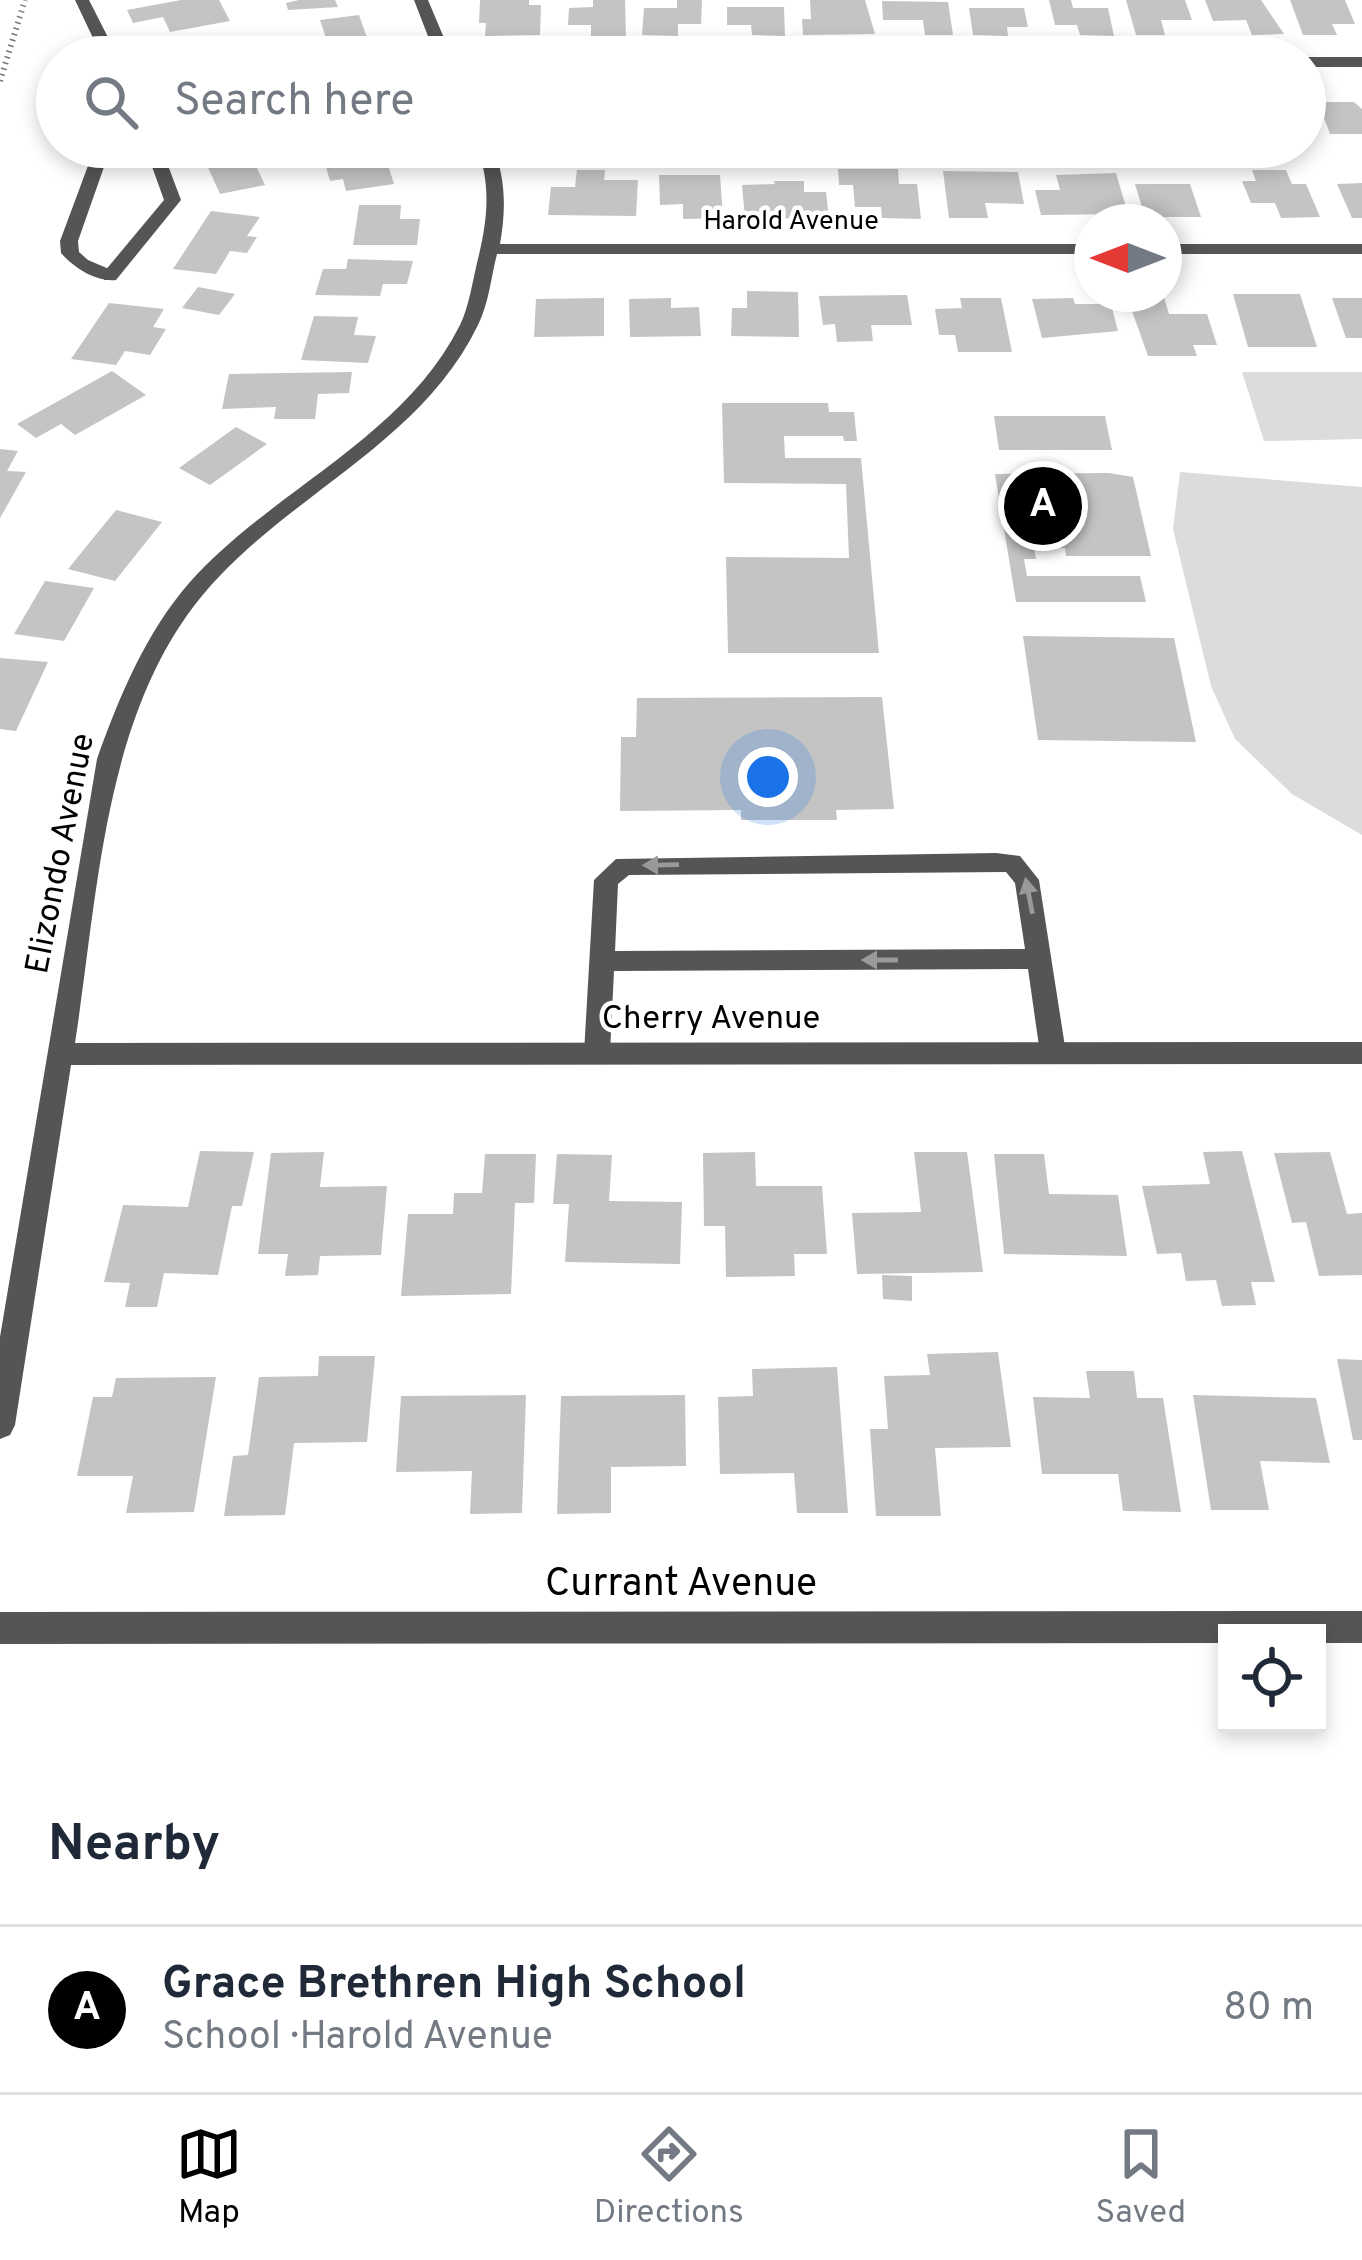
<!DOCTYPE html>
<html lang="en">
<head>
<meta charset="utf-8">
<style>
	:root { --surface:#fff; --page:#f2f2f3; --text:#1f2937; --muted:#747a83; --line:#e0e1e3; --accent:#000 }
	body { margin:0; font-family:Overpass,sans-serif; background:var(--page); color:var(--text) }
	.controls { position:absolute; right:36px; bottom:36px; display:grid; overflow:hidden; border-radius:0px; box-shadow:0 6px 18px #0003 }
	.controls button { width:108px; height:108px; display:grid; place-items:center; padding:0; border:0; border-bottom:3px solid var(--line); background:var(--surface); color:var(--text); font:60px sans-serif }
	.compass { position:absolute; left:1074px; top:204px; width:108px; height:108px; border-radius:50%; background:var(--surface); box-shadow:0 6px 18px #0003; rotate:270deg }
	.you { position:absolute; left:768px; top:777px; width:42px; height:42px; margin:-30px; border:9px solid #fff; border-radius:50%; background:#1a73e8; box-shadow:0 0 0 18px #1a73e833 }
	.badge { display:grid; place-items:center; width:78px; height:78px; border-radius:50%; background:var(--accent); color:#fff; font-size:39px; font-weight:700 }
	.pin { position:absolute; translate:-50% -50%; border:6px solid #fff; box-shadow:0 3px 12px #0006 }
	.list { margin:0; padding:0; list-style:none }
	h2 { display:flex; justify-content:space-between; align-items:center; height:156px; margin:0; padding:0 48px; font-size:51px }
	h2 small { font-size:39px; font-weight:400; color:var(--muted) }
	.list li { display:grid; grid-template-columns:78px 1fr auto; gap:36px; align-items:center; box-sizing:border-box; height:168px; padding:0 48px; border-top:3px solid var(--line) }
	.list b { display:block; font-size:45px; white-space:nowrap }
	.list p { margin:0; font-size:39px; white-space:nowrap; color:var(--muted) }
	.list em { font-size:39px; font-style:normal; color:var(--muted) }
	.icon { flex:none; width:66px; height:66px; fill:none; stroke:currentColor; stroke-width:2; stroke-linecap:round; stroke-linejoin:round }
	.map { position:relative; flex:none; width:1362px; height:1768px; overflow:hidden }
	.search { position:absolute; background:var(--surface); box-shadow:0 6px 18px #0003; left:36px; right:36px; top:36px; height:132px; display:flex; align-items:center; gap:30px; box-sizing:border-box; padding:0 42px; border-radius:66px; color:var(--muted); font-size:45px }
	.sheet { height:324px; background:var(--surface) }
	nav { display:flex; justify-content:space-around; align-items:center; box-sizing:border-box; height:168px; border-top:3px solid var(--line); background:var(--surface); font-size:33px; color:var(--muted) }
	nav a { display:grid; justify-items:center; gap:6px }
	nav .on { color:var(--accent) }
	.map>svg:first-child { display:block }
	.green { fill:#dcdcdc }
	.building { fill:#c4c4c4 }
	.lines { fill:none; stroke-linecap:round; stroke-linejoin:round }
	.path { stroke:#777; stroke-width:6; stroke-dasharray:1.5 4.5; stroke-linecap:butt }
	.service { fill:#555; fill-rule:evenodd }
	.minor { fill:#555; fill-rule:evenodd }
	.oneway { fill:#999 }
	.labels { text-anchor:middle; dominant-baseline:central; stroke-width:9; stroke-linejoin:round; paint-order:stroke }
	.far-street-label { font-size:27px; fill:#000; stroke:#fff }
	.street-label { font-size:33px; fill:#000; stroke:#fff }
	.near-street-label { font-size:39px; fill:#000; stroke:#fff }
</style>
</head>
<body>
<div class="map">
<svg width="1362" height="1768" viewBox="0 0 1362 1768">
	<rect width="100%" height="100%" fill="#fff"/>
	<path class="green" d="M1242 372H1362V439L1264 441Z
		M1180 472 1362 487V835L1292 794 1235 739 1211 686 1173 529Z"/>
	<path class="building" d="M181 0H219L230 21 170 32 163 17 133 23 127 10Z
		M299 0H335L338 7 288 10 286 3Z
		M480 0H529V5H541L540 35 485 36 486 23H479Z
		M593 0H625L626 36H591V25H568L569 8 593 7Z
		M677 0H702L701 24H678V36L642 35 644 8H677Z
		M810 0H865L875 34 803 35 802 19H811Z
		M1049 0H1071L1073 8H1108L1114 36 1080 35 1077 25H1055Z
		M1126 0H1185L1192 20H1161L1165 35H1136Z
		M1205 0H1261L1284 34 1252 35 1246 20 1213 21Z
		M1290 0H1345L1355 24H1332L1337 35H1303Z
		M882 1 948 2 953 35H925L923 20H883Z
		M727 7H784L785 36 752 35 751 25H727Z
		M969 8H1024L1028 27H1007L1008 36 973 35Z
		M359 15 372 52 318 57 313 40 326 38 320 20Z
		M220 36 224 45 242 42 249 57H162L158 47Z
		M1318 102H1354L1362 109V134H1330Z
		M212 147H262L267 159 254 162 265 185 220 194 205 161 217 159Z
		M374 147H413L418 160 388 165 394 184 346 191 343 179 330 181 324 160 371 154 369 148Z
		M838 169H898L899 184H917L921 219 882 218 881 207H855L853 185H839Z
		M577 170H605L604 180H638L636 216 548 215 551 187H575Z
		M1252 170H1286L1292 184H1306L1320 217 1281 218 1275 203H1251L1242 181H1256Z
		M943 171 1018 172 1024 204 985 203 988 218H949Z
		M1116 173 1128 214 1041 215 1035 190H1060L1056 175Z
		M659 175H720L723 218 683 219V204L660 205Z
		M774 181H804V192H826L829 218 745 219 742 185 775 184Z
		M1362 183V218H1352L1337 184Z
		M1135 184H1190L1201 217H1145Z
		M359 205H401L400 219H420L417 245H353Z
		M211 211 260 217 247 236 257 237 247 253 230 251 216 274 173 269Z
		M348 259 413 261 407 284H383L380 296 315 295 323 269H346Z
		M198 287 235 294 219 315 182 308Z
		M747 291 798 292 799 337 731 336 732 308H747Z
		M1126 294H1163L1169 314H1207L1217 345H1193L1197 356H1148Z
		M1233 294H1300L1317 347H1248Z
		M907 295 912 325H871L873 341 837 342 835 324 823 325 819 296Z
		M604 298V336L534 337 536 299Z
		M671 298V308L699 307 701 336 630 337 629 299Z
		M960 298H1001L1012 352H958L955 335H939L935 309 962 308Z
		M1073 298 1075 304H1111L1118 331 1042 338 1032 299Z
		M1332 298H1362V338H1346Z
		M109 303 164 309 153 327 166 329 150 355 125 351 116 365 71 359Z
		M314 316 358 317 354 335 376 336 368 363 301 360Z
		M112 371 146 395 75 435 61 424 36 438 17 424Z
		M352 372 349 393 318 394 315 419H274L276 407 222 409 229 374Z
		M722 403H828L829 412H854L857 441H844L843 436H784L785 458H861L879 653H728L726 557 849 558 846 484 724 483Z
		M994 416H1105L1112 450H999Z
		M236 427 267 444 210 485 179 468Z
		M0 449 18 451 7 471 26 472 0 518Z
		M1109 473 1133 477 1151 556H1066L1065 548H1034L1036 559H1024L1027 576H1140L1146 602H1016L995 474Z
		M116 510 162 522 115 581 68 569Z
		M45 581 94 588 64 641 14 634Z
		M1023 636 1174 638 1196 742 1038 740Z
		M0 658 48 662 16 731 0 729Z
		M882 697 894 809 836 810 837 820H741V810L620 811 621 737H636L637 698Z
		M200 1151 254 1152 242 1206H232L218 1275 164 1273 157 1307H125L130 1283 104 1282 123 1205 188 1207Z
		M1242 1151 1275 1282H1251L1256 1305 1222 1306 1216 1280 1186 1281 1181 1253 1157 1254 1142 1186 1210 1184 1203 1152Z
		M324 1152 320 1187 387 1186 381 1255 320 1256 318 1275 285 1276 288 1254H258L271 1153Z
		M755 1152 756 1186H822L827 1254H794L795 1276 726 1277 725 1226H704L703 1153Z
		M914 1152H967L983 1272 857 1274 852 1213 921 1212Z
		M1330 1152 1347 1214 1362 1213V1275L1319 1276 1306 1222 1292 1223 1274 1153Z
		M485 1154H536L534 1203H515L511 1294 401 1296 408 1214H453L454 1193H482Z
		M557 1154 612 1155 609 1201 682 1202 680 1264 565 1262 569 1204H553Z
		M994 1154H1044L1049 1194 1118 1195 1127 1256 1004 1254Z
		M882 1275 912 1276V1301L883 1299Z
		M998 1352 1011 1447 935 1448 941 1516H876L870 1429H888L884 1376 930 1375 927 1354Z
		M319 1356H375L367 1442 294 1443 285 1515 224 1516 233 1456 248 1455 259 1377 318 1376Z
		M1337 1359 1362 1360V1440H1353Z
		M837 1367 848 1513H797L794 1473 720 1474 718 1397 753 1396 752 1369Z
		M1086 1371H1134L1137 1398H1163L1181 1512 1123 1511 1118 1474H1042L1033 1397 1090 1398Z
		M216 1377 194 1512 126 1513 133 1476H77L93 1397H112L116 1378Z
		M526 1395 522 1513 470 1514 472 1471 396 1472 401 1396Z
		M685 1395 686 1466 611 1467V1513L557 1514 561 1396Z
		M1193 1395 1316 1398 1330 1463 1260 1461 1269 1510H1211Z"/>
	<g class="lines">
		<path class="path" d="M0 81 25 0"/>
		<path class="service" d="M95 147H111L78 241 79 252 88 260 116 272V280C96 282 74 268 61 253L60 241Z
			M996 853 1020 856 1039 880 1066 1053 1062 1061 1053 1064 1044 1061 1040 1053 1028 969 614 971 610 1053 606 1061 597 1064 588 1061 584 1053 594 880 616 859ZM1006 872 1015 883 1025 949 615 951 618 884 629 875Z"/>
		<path class="minor" d="M75 0H89L118 57H102Z
			M414 0H428L452 57H436Z
			M1305 57H1362V67H1305Z
			M145 147H161L181 200 116 280H104V272L164 200Z
			M477 147H493C506 179 506 210 500 244H1092V254H497C491 277 489 303 478 325 416 453 269 501 188 614 103 733 97 901 75 1043L1362 1042V1064L71 1065 15 1425 10 1435 0 1439V1337L97 759C119 697 146 632 190 582 272 490 403 439 460 325 469 306 472 284 477 263 487 223 492 187 477 147Z
			M1164 244H1362V254H1164Z
			M1362 1611V1643H1317V1633H1227V1643L0 1644V1612Z"/>
	</g>
	<defs><path id="oneway-solid" d="M-6-.8H1V-3.2L6.5 0L1 3.2V.8H-6Z" transform="scale(3)"/></defs>
	<g class="oneway">
		<use href="#oneway-solid" transform="translate(661 865) rotate(179)"/>
		<use href="#oneway-solid" transform="translate(1029 896) rotate(-101)"/>
		<use href="#oneway-solid" transform="translate(880 960) rotate(180)"/>
	</g>
	<g class="labels">
		<g class="far-street-label">
			<text x="791" y="222">Harold Avenue</text>
		</g>
		<g class="street-label">
			<text transform="translate(62 854) rotate(-79)">Elizondo Avenue</text>
			<text x="711" y="1020">Cherry Avenue</text>
		</g>
		<g class="near-street-label">
			<text x="681" y="1585">Currant Avenue</text>
		</g>
	</g>
</svg>
<div class="controls">
<button><svg class="icon" aria-label="locate" viewBox="0 0 24 24"><circle cx="12" cy="12" r="6"/><path d="M12 2v4M12 18v4M2 12h4M18 12h4"/></svg></button>
</div>
<svg class="compass" viewBox="-18 -18 36 36"><path d="M0-13l5 13h-10z" fill="#e53935"/><path d="M0 13l5-13h-10z" fill="#747a83"/></svg>
<div class="you"></div>
<div class="pin badge" style="left:1043px;top:506px">A</div>
<div class="search"><svg class="icon" aria-label="search" viewBox="0 0 24 24"><circle cx="10" cy="10" r="6"/><path d="M15 15l6 6"/></svg>Search here</div>
</div>
<section class="sheet">
<h2>Nearby<small></small></h2>
<ul class="list">
<li><span class="badge">A</span><div><b>Grace Brethren High School</b><p>School · Harold Avenue</p></div><em>80 m</em></li>
</ul>
</section>
<nav>
<a class="on"><svg class="icon" aria-label="map" viewBox="0 0 24 24"><path d="M3 6l6-2 6 2 6-2v14l-6 2-6-2-6 2zM9 4v14M15 6v14"/></svg>Map</a>
<a><svg class="icon" aria-label="directions" viewBox="0 0 24 24"><path d="M12 3l9 9-9 9-9-9zM9 14v-3h6M13 9l2 2-2 2"/></svg>Directions</a>
<a><svg class="icon" aria-label="saved" viewBox="0 0 24 24"><path d="M7 4h10v16l-5-4-5 4z"/></svg>Saved</a>
</nav>
</body>
</html>
